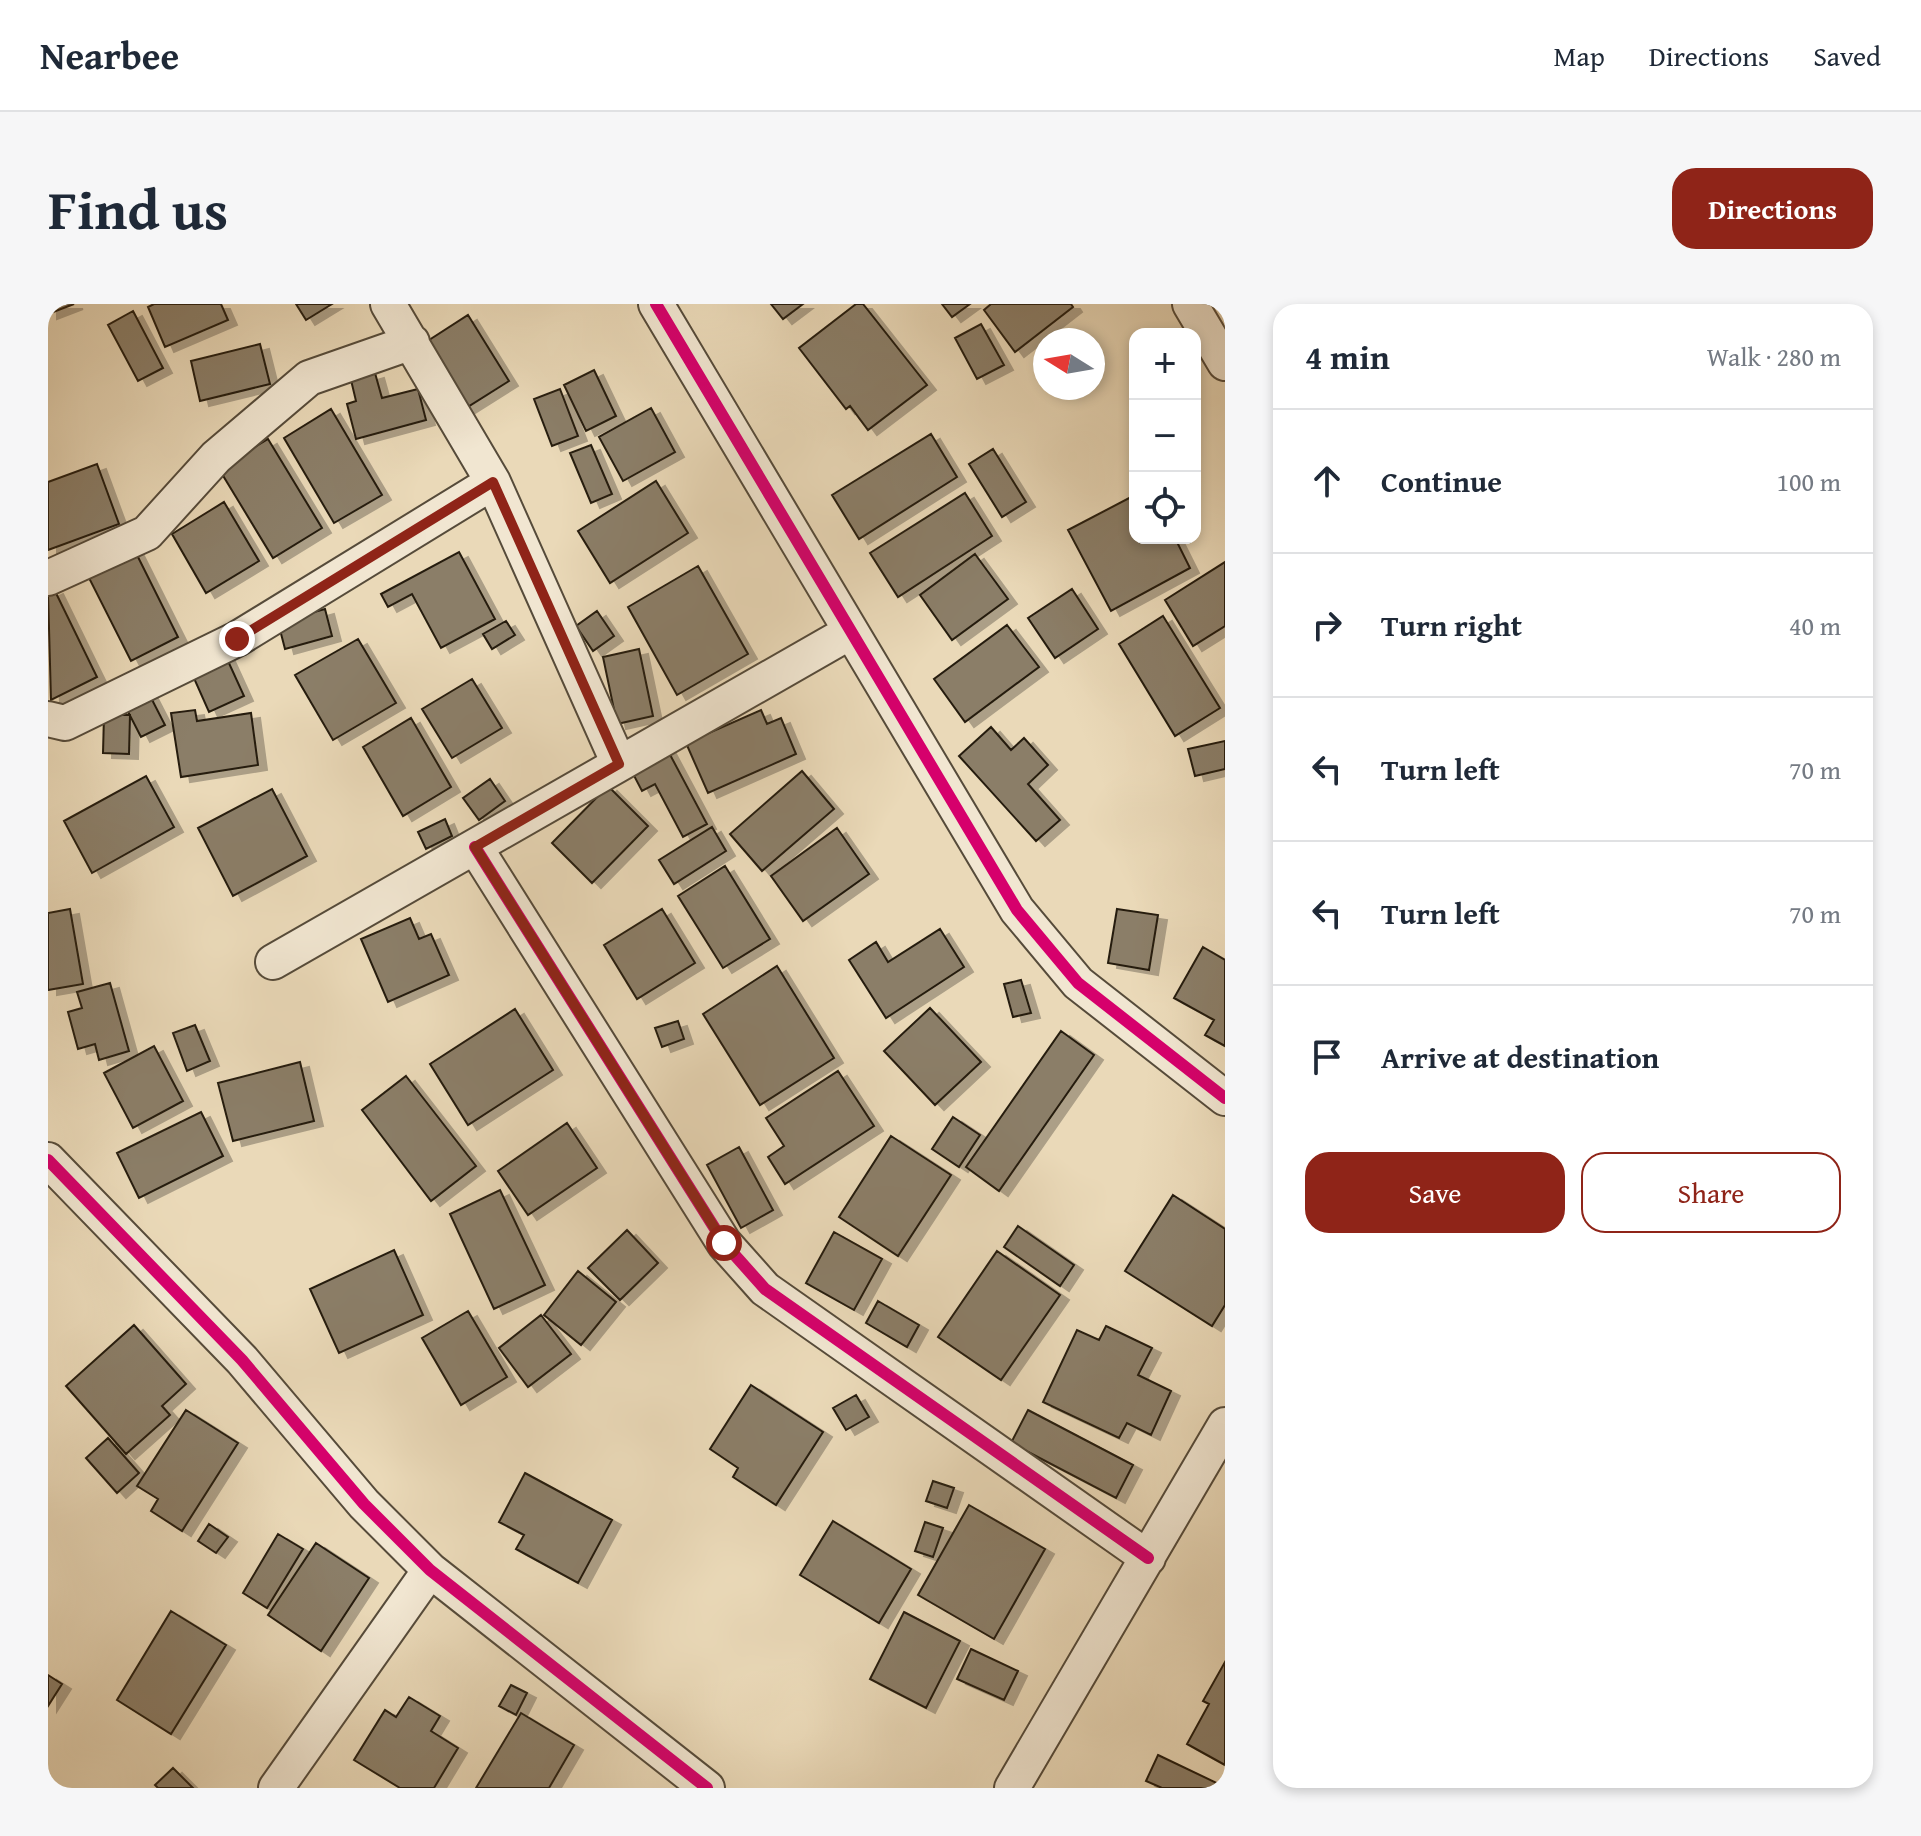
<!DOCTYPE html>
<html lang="en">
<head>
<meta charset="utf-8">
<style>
	:root { --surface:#fff; --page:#f6f6f7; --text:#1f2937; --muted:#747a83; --line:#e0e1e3; --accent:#8f2418 }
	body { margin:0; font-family:"Gentium Book Plus",serif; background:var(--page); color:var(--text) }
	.controls { position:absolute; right:24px; top:24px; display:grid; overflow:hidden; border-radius:16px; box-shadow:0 4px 12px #0003 }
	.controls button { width:72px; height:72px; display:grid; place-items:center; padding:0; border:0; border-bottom:2px solid var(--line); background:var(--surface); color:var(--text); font:40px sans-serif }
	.compass { position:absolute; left:985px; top:24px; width:72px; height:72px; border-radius:50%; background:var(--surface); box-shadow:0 4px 12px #0003; rotate:281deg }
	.stop { position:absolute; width:24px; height:24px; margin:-18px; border:6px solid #8f2418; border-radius:50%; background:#fff }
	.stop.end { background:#8f2418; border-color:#fff; box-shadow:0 2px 8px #0008 }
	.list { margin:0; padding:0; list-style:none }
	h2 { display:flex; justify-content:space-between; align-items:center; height:104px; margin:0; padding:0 32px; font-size:34px }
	h2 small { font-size:26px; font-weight:400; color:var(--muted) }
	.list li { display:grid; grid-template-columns:52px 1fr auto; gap:24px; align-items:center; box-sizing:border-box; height:144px; padding:0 32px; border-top:2px solid var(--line) }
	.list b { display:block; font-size:30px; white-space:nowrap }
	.list em { font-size:26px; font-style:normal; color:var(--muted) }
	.actions { display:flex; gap:16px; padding:24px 32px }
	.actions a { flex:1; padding:18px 0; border:2px solid var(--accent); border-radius:24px; text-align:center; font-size:28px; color:var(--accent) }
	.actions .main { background:var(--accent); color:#fff }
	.icon { flex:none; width:44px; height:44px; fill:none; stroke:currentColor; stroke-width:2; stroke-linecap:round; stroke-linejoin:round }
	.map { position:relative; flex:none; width:1177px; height:1484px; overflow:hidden; border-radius:24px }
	header { display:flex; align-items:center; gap:48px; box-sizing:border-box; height:112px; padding:0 40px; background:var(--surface); border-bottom:2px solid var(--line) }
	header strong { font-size:38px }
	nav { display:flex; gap:44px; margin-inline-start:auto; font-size:28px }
	.intro { display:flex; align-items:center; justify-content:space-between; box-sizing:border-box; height:192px; padding:0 48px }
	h1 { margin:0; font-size:56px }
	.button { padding:20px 36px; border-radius:24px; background:var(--accent); color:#fff; font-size:28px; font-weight:700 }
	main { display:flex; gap:48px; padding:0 48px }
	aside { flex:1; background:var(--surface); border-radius:24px; box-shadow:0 4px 12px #0003 }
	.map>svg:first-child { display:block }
	.building { fill:#8b7e67; stroke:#251c10; stroke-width:2; filter:url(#shadow) }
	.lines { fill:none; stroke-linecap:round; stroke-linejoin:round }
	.minor-casing { stroke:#564b3a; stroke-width:38 }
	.minor { stroke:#f1e6d1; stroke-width:34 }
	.cycleway-casing { stroke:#f1e6d1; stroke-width:17 }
	.cycleway { stroke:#d6006c; stroke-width:12 }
	.route { stroke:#8f2418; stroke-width:10 }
</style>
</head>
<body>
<header>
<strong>Nearbee</strong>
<nav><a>Map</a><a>Directions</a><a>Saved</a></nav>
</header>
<div class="intro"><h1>Find us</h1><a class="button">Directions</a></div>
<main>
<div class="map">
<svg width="1177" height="1484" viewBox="0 0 1177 1484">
	<defs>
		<filter id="shadow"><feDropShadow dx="9" dy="5" stdDeviation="0" flood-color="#0004"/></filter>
	</defs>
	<rect width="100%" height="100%" fill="#ead9b8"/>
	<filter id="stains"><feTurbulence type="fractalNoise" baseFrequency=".0025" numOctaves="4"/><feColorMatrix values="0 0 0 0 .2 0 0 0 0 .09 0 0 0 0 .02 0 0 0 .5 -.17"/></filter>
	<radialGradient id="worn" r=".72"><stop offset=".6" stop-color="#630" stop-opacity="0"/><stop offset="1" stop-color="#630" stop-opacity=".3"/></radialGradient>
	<path class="building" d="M0 0H26L0 10Z
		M106 0H173L180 16 117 43 100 3Z
		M248 0H284L258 16Z
		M723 0H755L735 15Z
		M808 0H815L879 81 820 126 802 102 798 105 751 44Z
		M894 0H922L904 13Z
		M943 0H1023L1025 3 967 48 936 6Z
		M85 7 115 64 90 77 60 21Z
		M420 11 461 77 418 104 378 38Z
		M933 20 956 61 929 75 907 34Z
		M212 40 222 80 152 97 143 57Z
		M546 66 568 112 538 127 516 81Z
		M327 69 334 94 370 85 378 116 308 135 299 100 308 97 303 76Z
		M512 85 530 132 504 142 486 95Z
		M603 104 627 148 575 177 551 133Z
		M283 105 334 191 286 219 236 134Z
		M883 130 909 173 811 235 784 191Z
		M220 135 274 224 225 254 171 165Z
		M543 141 564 190 543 199 522 149Z
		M945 145 978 198 954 213 921 160Z
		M49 160 71 220 0 246V178Z
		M608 177 640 229 562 279 530 227Z
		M917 189 944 232 850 293 822 249Z
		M1087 191V234H1127L1142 264 1063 307 1020 226Z
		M176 198 211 257 158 289 124 230Z
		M85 243 130 333 83 357 38 268Z
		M411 248 447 315 393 344 364 290 340 303 333 290Z
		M927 250 960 295 904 336 872 291Z
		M1177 258V322L1145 342 1117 296Z
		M650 262 700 350 629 391 580 303Z
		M6 285 49 373 3 396 0 288Z
		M1024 285 1050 325 1007 354 980 314Z
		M277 305 284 332 237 345 230 318Z
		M549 307 566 332 545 347 528 322Z
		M1115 312 1172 404 1127 432 1071 340Z
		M458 317 467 331 444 345 435 330Z
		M959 321 991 363 917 418 886 375Z
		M310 335 348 399 285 436 247 371Z
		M591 345 605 412 569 420 555 353Z
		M175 346 196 392 161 408 141 363Z
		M424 375 454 424 404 454 374 405Z
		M98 384 117 421 93 433 74 396Z
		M147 406 149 417 203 409 210 461 133 473 123 409Z
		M713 406 719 420 733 414 748 450 660 489 638 439Z
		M56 411H82L81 450 55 449Z
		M363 414 403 483 355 512 315 443Z
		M943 423 963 446 976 434 1000 461 980 480 1012 516 988 537 911 452Z
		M1177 437V465L1147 472 1140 445Z
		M619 445 659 520 635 533 607 480 594 487 582 464Z
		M754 467 786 505 714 567 682 530Z
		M98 472 126 523 44 569 16 517Z
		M442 475 457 497 431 516 415 494Z
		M560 482 600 522 544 579 504 539Z
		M224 485 259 552 185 592 150 524Z
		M397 515 404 532 378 545 370 528Z
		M664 523 678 547 626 580 611 556Z
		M789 524 821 570 755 617 723 572Z
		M677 562 722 635 675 664 630 592Z
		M22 605 35 680 0 686V609Z
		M614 605 647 659 589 695 556 641Z
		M1069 605 1110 611 1101 666 1060 659Z
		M362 614 371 635 383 630 401 671 340 698 313 635Z
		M892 625 916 663 838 714 801 656 828 638 840 658Z
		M1155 643 1177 656V742L1157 731 1166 716 1126 694Z
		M729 662 786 754 712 801 655 710Z
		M973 676 983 709 965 713 956 680Z
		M62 679 81 747 51 756 47 740 30 745 20 708 34 704 29 688Z
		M882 704 933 758 887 801 836 747Z
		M467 705 505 766 420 821 382 760Z
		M630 717 636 735 614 743 607 724Z
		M147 721 162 757 139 767 125 729Z
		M1013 727 1046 751 951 887 918 863Z
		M106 742 135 797 85 824 56 769Z
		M252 758 266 817 185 837 170 779Z
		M790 767 826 822 737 880 720 853 736 842 718 814Z
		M358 772 428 862 383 897 314 806Z
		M153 808 175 852 91 894 69 849Z
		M905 813 932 831 911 863 884 845Z
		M519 819 549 864 480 911 450 867Z
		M843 832 903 871 850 952 791 913Z
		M691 843 725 906 693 924 659 861Z
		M452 886 497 981 446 1005 402 910Z
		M1125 891 1177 925V1001L1164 1022 1077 967Z
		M970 922 1026 961 1012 982 956 943Z
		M579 926 610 959 572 996 540 964Z
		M786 928 834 955 806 1006 758 979Z
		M346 946 375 1011 291 1049 262 985Z
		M949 947 1012 991 953 1076 890 1033Z
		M530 967 568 998 533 1041 496 1011Z
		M830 997 871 1021 859 1043 818 1019Z
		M420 1007 459 1073 413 1101 374 1034Z
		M493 1011 523 1050 480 1083 451 1044Z
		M86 1021 138 1080 114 1102 122 1111 78 1150 18 1082Z
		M1058 1022 1104 1044 1090 1071 1123 1087 1103 1131 1079 1119 1071 1134 995 1098 1029 1026 1051 1036Z
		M703 1081 775 1128 728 1201 685 1173 690 1164 662 1145Z
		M808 1091 821 1113 798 1126 785 1104Z
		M138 1106 190 1139 134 1227 103 1207 110 1195 89 1182Z
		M980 1106 1085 1161 1068 1194 963 1139Z
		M60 1134 91 1169 69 1189 38 1154Z
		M477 1169 564 1216 530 1279 468 1245 476 1231 451 1218Z
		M885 1177 906 1184 899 1204 878 1197Z
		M921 1201 997 1245 946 1335 870 1291Z
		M785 1217 863 1265 831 1319 752 1271Z
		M877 1218 895 1224 885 1253 867 1247Z
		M161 1220 180 1233 168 1249 150 1237Z
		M230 1230 255 1245 219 1304 195 1289Z
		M268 1239 321 1274 273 1347 220 1311Z
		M123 1307 178 1341 123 1430 69 1396Z
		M856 1308 912 1337 878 1404 822 1375Z
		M923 1345 970 1367 956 1396 909 1375Z
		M1177 1358V1461L1139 1440 1161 1400 1155 1397Z
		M0 1371 14 1380 0 1402Z
		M463 1381 479 1389 468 1411 451 1402Z
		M361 1393 392 1412 383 1427 410 1444 386 1484H352L306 1456 337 1406 348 1413Z
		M473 1409 526 1441 501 1484H428Z
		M1110 1451 1177 1483V1484H1114L1098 1477Z
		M125 1464 145 1484H110L107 1481Z"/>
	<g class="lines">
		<g class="minor-casing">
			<path id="minor" d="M340 0 445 178 571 460
				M608 0 969 606 1030 679 1177 794
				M1142 0 1177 59
				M0 274 99 229 168 153 261 74 364 38
				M0 415 17 419 189 335 445 178
				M427 543 676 939 717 985 1100 1254
				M225 658 802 328
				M0 856 194 1056 316 1200 382 1266 659 1484
				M228 1484 382 1266
				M964 1484 1177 1121"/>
		</g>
		<use href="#minor" class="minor"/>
		<g class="cycleway-casing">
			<path id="cycleway" d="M608 0 969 606 1030 679 1177 794
				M427 543 676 939 717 985 1100 1254
				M0 856 194 1056 316 1200 382 1266 659 1484"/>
		</g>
		<use href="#cycleway" class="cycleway"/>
	</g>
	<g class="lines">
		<path class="route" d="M189 335 445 178 571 460 427 543 676 939"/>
	</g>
	<rect width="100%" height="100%" filter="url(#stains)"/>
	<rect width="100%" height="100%" fill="url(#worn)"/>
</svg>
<div class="controls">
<button>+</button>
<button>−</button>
<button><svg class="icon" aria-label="locate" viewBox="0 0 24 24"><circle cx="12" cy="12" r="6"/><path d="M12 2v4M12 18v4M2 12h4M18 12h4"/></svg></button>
</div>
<svg class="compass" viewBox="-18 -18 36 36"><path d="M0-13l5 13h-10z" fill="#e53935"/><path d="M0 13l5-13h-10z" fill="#747a83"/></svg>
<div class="stop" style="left:676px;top:939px"></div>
<div class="stop end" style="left:189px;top:335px"></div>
</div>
<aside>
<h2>4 min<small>Walk · 280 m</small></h2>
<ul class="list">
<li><svg class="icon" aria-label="ahead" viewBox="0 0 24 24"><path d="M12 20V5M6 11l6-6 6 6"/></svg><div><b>Continue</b></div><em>100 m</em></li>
<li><svg class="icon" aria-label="right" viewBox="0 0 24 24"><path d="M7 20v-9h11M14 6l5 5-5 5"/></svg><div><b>Turn right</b></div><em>40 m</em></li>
<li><svg class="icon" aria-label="left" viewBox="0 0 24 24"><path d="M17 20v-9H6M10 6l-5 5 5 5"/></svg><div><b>Turn left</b></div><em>70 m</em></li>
<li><svg class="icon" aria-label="left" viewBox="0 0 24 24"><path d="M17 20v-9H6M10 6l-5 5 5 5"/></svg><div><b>Turn left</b></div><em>70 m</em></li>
<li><svg class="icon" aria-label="arrive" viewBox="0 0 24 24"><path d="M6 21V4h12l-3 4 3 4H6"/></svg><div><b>Arrive at destination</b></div></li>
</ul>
<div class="actions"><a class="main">Save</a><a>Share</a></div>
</aside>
</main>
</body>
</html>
